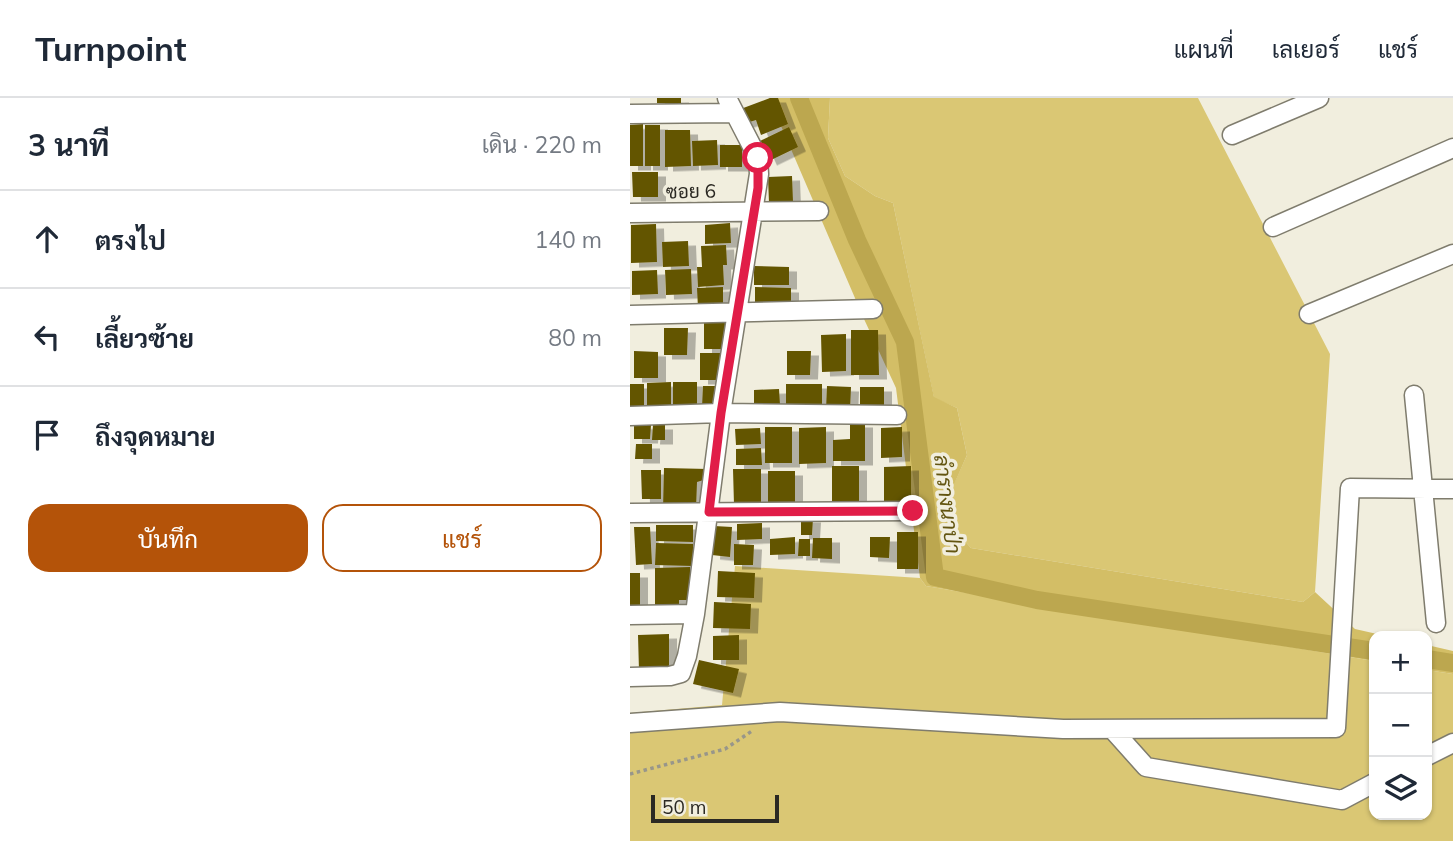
<!DOCTYPE html>
<html lang="th">
<head>
<meta charset="utf-8">
<style>
	:root { --surface:#fff; --page:#f6f6f7; --text:#1f2937; --muted:#747a83; --line:#e0e1e3; --accent:#b45309 }
	body { margin:0; font-family:Mulish,Sarabun,sans-serif; background:var(--page); color:var(--text) }
	.controls { position:absolute; right:21px; bottom:21px; display:grid; overflow:hidden; border-radius:14px; box-shadow:0 2px 5px #0004 }
	.controls button { width:63px; height:63px; display:grid; place-items:center; padding:0; border:0; border-bottom:2px solid var(--line); background:var(--surface); color:var(--text); font:35px sans-serif }
	.scale { position:absolute; left:21px; bottom:18px; width:128px; box-sizing:border-box; padding-left:7px; border:4px solid #2b2923; border-top:0; font-size:19px; line-height:24px; white-space:nowrap; color:#2b2923; -webkit-text-stroke:5px #f1eede; paint-order:stroke }
	.stop { position:absolute; width:21px; height:21px; margin:-16px; border:5px solid #e11d48; border-radius:50%; background:#fff }
	.stop.end { background:#e11d48; border-color:#fff; box-shadow:0 2px 7px #0008 }
	.list { margin:0; padding:0; list-style:none }
	h2 { display:flex; justify-content:space-between; align-items:center; height:91px; margin:0; padding:0 28px; font-size:30px }
	h2 small { font-size:23px; font-weight:400; color:var(--muted) }
	.list li { display:grid; grid-template-columns:46px 1fr auto; gap:21px; align-items:center; box-sizing:border-box; height:98px; padding:0 28px; border-top:2px solid var(--line) }
	.list b { display:block; font-size:26px; white-space:nowrap }
	.list em { font-size:23px; font-style:normal; color:var(--muted) }
	.actions { display:flex; gap:14px; padding:21px 28px }
	.actions a { flex:1; padding:16px 0; border:2px solid var(--accent); border-radius:21px; text-align:center; font-size:24px; color:var(--accent) }
	.actions .main { background:var(--accent); color:#fff }
	.icon { flex:none; width:38px; height:38px; fill:none; stroke:currentColor; stroke-width:2; stroke-linecap:round; stroke-linejoin:round }
	.map { position:relative; flex:none; width:823px; height:743px; overflow:hidden }
	header { display:flex; align-items:center; gap:42px; box-sizing:border-box; height:98px; padding:0 35px; background:var(--surface); border-bottom:2px solid var(--line) }
	header strong { font-size:33px }
	nav { display:flex; gap:38px; margin-inline-start:auto; font-size:24px }
	main { display:flex }
	aside { flex:1; background:var(--surface) }
	.map>svg:first-child { display:block }
	.green { fill:#dac774 }
	.forest { fill:#d3be66 }
	.lines { fill:none; stroke-linecap:round; stroke-linejoin:round }
	.canal { stroke:#bca74f; stroke-width:18 }
	.building { fill:#635406; filter:url(#shadow) }
	.minor-casing { stroke:#7f7c6d; stroke-width:21 }
	.path { stroke:#98968a; stroke-width:3.5; stroke-dasharray:3.5 3.5; stroke-linecap:butt }
	.minor { stroke:#fff; stroke-width:18 }
	.route { stroke:#e11d48; stroke-width:9 }
	.labels { text-anchor:middle; dominant-baseline:central; stroke-width:7; stroke-linejoin:round; paint-order:stroke }
	.street-label { font-size:19px; fill:#2b2923; stroke:#f1eede }
	.water-label { font-size:21px; font-style:italic; fill:#635511; stroke:#f1eede }
</style>
</head>
<body>
<header>
<strong>Turnpoint</strong>
<nav><a>แผนที่</a><a>เลเยอร์</a><a>แชร์</a></nav>
</header>
<main>
<aside>
<h2>3 นาที<small>เดิน · 220 m</small></h2>
<ul class="list">
<li><svg class="icon" aria-label="ahead" viewBox="0 0 24 24"><path d="M12 20V5M6 11l6-6 6 6"/></svg><div><b>ตรงไป</b></div><em>140 m</em></li>
<li><svg class="icon" aria-label="left" viewBox="0 0 24 24"><path d="M17 20v-9H6M10 6l-5 5 5 5"/></svg><div><b>เลี้ยวซ้าย</b></div><em>80 m</em></li>
<li><svg class="icon" aria-label="arrive" viewBox="0 0 24 24"><path d="M6 21V4h12l-3 4 3 4H6"/></svg><div><b>ถึงจุดหมาย</b></div></li>
</ul>
<div class="actions"><a class="main">บันทึก</a><a>แชร์</a></div>
</aside>
<div class="map">
<svg width="823" height="743" viewBox="0 0 823 743">
	<defs>
		<filter id="shadow"><feDropShadow dx="8" dy="4.5" stdDeviation="0" flood-color="#0004"/></filter>
	</defs>
	<rect width="100%" height="100%" fill="#f1eede"/>
	<path class="green" d="M200 0H568L700 256 685 494 673 504 341 450 324 431 319 397 337 357 327 310 304 300 263 105 245 98 215 78 198 40Z
		M105 468 290 480 296 488 744 563V717H797V572L823 576V743H0V615L92 607Z"/>
	<path class="forest" d="M139 0H200L198 40 215 78 245 98 263 105 304 299 327 310 337 357 319 398 324 431 341 450 673 504 685 494 725 531 756 538H744V563L296 488 290 480 266 290 234 221Z
		M797 547 823 553V576L797 572Z"/>
	<g class="lines">
		<path class="canal" d="M169 0 227 142 275 244 305 479 407 502 744 553
			M797 561 823 565"/>
	</g>
	<path class="building" d="M27 0H51V6L27 5Z
		M140 0H148L158 26 131 37 126 22 113 26 108 12Z
		M13 26V68H0V27Z
		M15 27H30V68H15Z
		M159 29 168 49 139 63 130 43Z
		M35 32H60L61 68 35 69Z
		M87 42 88 67 63 68 62 43Z
		M90 47H112V69H90Z
		M2 74H28V99H3Z
		M162 78 163 104 139 105 138 79Z
		M100 125 101 145 75 146V127Z
		M26 126 27 164 1 165V127Z
		M58 143 59 168 33 169 32 144Z
		M96 147 97 167H93L94 187 68 189 67 169H72L71 148Z
		M124 168 159 169V187H124Z
		M61 171 62 196 36 197 35 172Z
		M27 172 28 196 2 197V173Z
		M93 189V209L68 210 67 190Z
		M125 189 161 190V208H125Z
		M74 225H98V251H74Z
		M34 230H58L57 257H34Z
		M221 232H248L249 277H221Z
		M216 236V273L192 274 191 237Z
		M4 253 28 254V280H4Z
		M157 253H181L180 277H157Z
		M70 255H94V282H70Z
		M41 284V311H17V285Z
		M43 284H67V310H43Z
		M0 286H14V313H0Z
		M156 286H192V313H156Z
		M73 288H85L84 310 72 309Z
		M197 288 221 289 220 312H196Z
		M230 289H254V313H230Z
		M149 291 150 307 124 308V292Z
		M220 325H235V363H203V342L220 341Z
		M4 326 21 327 20 341H4Z
		M23 327H35V342H22Z
		M135 329H162V365H135Z
		M196 329V365L169 366V330Z
		M272 329V359L251 360V330Z
		M130 330 131 346 106 347 105 331Z
		M6 346H22V361H5Z
		M131 350 132 367H106V351Z
		M202 368H229V404H202Z
		M281 368V404L254 405V369Z
		M34 370 78 371 77 381 67 384 66 411H33Z
		M103 371H131V407H104Z
		M11 372H31V401H12Z
		M138 373H165V409H138Z
		M171 420H183L182 437H171Z
		M132 425V441L107 442V426Z
		M26 427H63V444L26 443Z
		M84 428 102 429 100 459 82 457Z
		M4 429H20L22 466 6 467Z
		M267 434H288V471H267Z
		M165 439V456L140 457V441Z
		M240 439H260L259 460 240 459Z
		M183 440H202V461L182 460Z
		M169 441H180V458H168Z
		M26 445 63 446V468L25 467Z
		M104 446 124 447 123 467H104Z
		M60 469V502H49V511L25 512V470Z
		M88 473 125 475 124 500 87 499Z
		M0 475H10V512H0Z
		M84 504 121 506 120 531 83 530Z
		M39 536V573H9L8 537Z
		M109 537V562H83V538Z
		M69 562 109 571 103 595 63 586Z"/>
	<g class="lines">
		<g class="minor-casing">
			<path id="minor" d="M0 16 104 15
				M602 37 689 0
				M0 115 189 113
				M643 129 823 50
				M679 216 823 156
				M0 217 243 211
				M784 297 806 525
				M0 318 91 315 267 317
				M0 415 283 413
				M0 517 65 516
				M0 579 40 578 51 575 57 558 65 516 91 315 129 76 128 60 97 0
				M0 625 150 614 433 631 706 630 720 390 823 391
				M482 631 516 669 712 702 744 685
				M797 658 823 645"/>
		</g>
		<path class="path" d="M0 676 95 651 122 633"/>
		<use href="#minor" class="minor"/>
	</g>
	<g class="lines">
		<path class="route" d="M128 60V90L91 315 79 414 283 413"/>
	</g>
	<g class="labels">
		<g class="street-label">
			<text transform="translate(61 93) rotate(-1)">ซอย 6</text>
		</g>
		<g class="water-label">
			<text transform="translate(318 406) rotate(83)">ลำรางนาป่า</text>
		</g>
	</g>
</svg>
<div class="controls">
<button>+</button>
<button>−</button>
<button><svg class="icon" aria-label="layers" viewBox="0 0 24 24"><path d="M12 4l9 5-9 5-9-5zM3 14l9 5 9-5"/></svg></button>
</div>
<div class="scale">50 m</div>
<div class="stop" style="left:128px;top:60px"></div>
<div class="stop end" style="left:283px;top:413px"></div>
</div>
</main>
</body>
</html>
